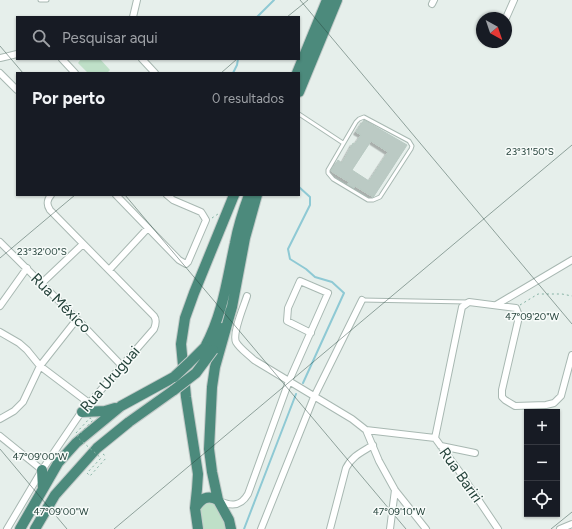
<!DOCTYPE html>
<html lang="pt">
<head>
<meta charset="utf-8">
<style>
	:root { --surface:#171b24; --page:#242831; --text:#f1f3f6; --muted:#9ea1a6; --line:#363941 }
	body { margin:0; font-family:Figtree,sans-serif; background:var(--page); color:var(--text) }
	.controls { position:absolute; right:12px; bottom:12px; display:grid; overflow:hidden; border-radius:0px; box-shadow:0 1px 3px #0004 }
	.controls button { width:36px; height:36px; display:grid; place-items:center; padding:0; border:0; border-bottom:1px solid var(--line); background:var(--surface); color:var(--text); font:20px sans-serif }
	.compass { position:absolute; left:476px; top:12px; width:36px; height:36px; border-radius:50%; background:var(--surface); box-shadow:0 1px 3px #0004; rotate:140deg }
	.list { margin:0; padding:0; list-style:none }
	h2 { display:flex; justify-content:space-between; align-items:center; height:52px; margin:0; padding:0 16px; font-size:17px }
	h2 small { font-size:13px; font-weight:400; color:var(--muted) }
	.icon { flex:none; width:22px; height:22px; fill:none; stroke:currentColor; stroke-width:2; stroke-linecap:round; stroke-linejoin:round }
	.map { position:relative; flex:none; width:572px; height:529px; overflow:hidden }
	.search { position:absolute; background:var(--surface); box-shadow:0 1px 3px #0004; left:16px; top:16px; width:284px; height:44px; display:flex; align-items:center; gap:10px; box-sizing:border-box; padding:0 14px; border-radius:0px; color:var(--muted); font-size:15px }
	.panel { position:absolute; background:var(--surface); box-shadow:0 1px 3px #0004; left:16px; top:72px; width:284px; height:124px; border-radius:0px }
	.map>svg:first-child { display:block }
	.green { fill:#bfe0c8 }
	.lines { fill:none; stroke-linecap:round; stroke-linejoin:round }
	.stream { stroke:#8ec9d4; stroke-width:2 }
	.building { fill:#bbcac4; stroke:#b8c9c2; fill-rule:evenodd; filter:url(#shadow) }
	.service-casing { stroke:#a8b8b2; stroke-width:5 }
	.minor-casing { stroke:#a8b8b2; stroke-width:8 }
	.trunk-casing { stroke:#c2cac8; stroke-width:12 }
	.path { stroke:#86b3a5; stroke-width:1; stroke-dasharray:2 3; stroke-linecap:butt }
	.service { stroke:#fff; stroke-width:3 }
	.minor { stroke:#fff; stroke-width:6 }
	.trunk { stroke:#4c8a7c; stroke-width:10 }
	.trunk-bridge-casing { stroke:#c2cac8; stroke-width:12; stroke-linecap:butt }
	.path-bridge { stroke:#86b3a5; stroke-width:1; stroke-dasharray:2 3; stroke-linecap:butt }
	.trunk-bridge { stroke:#4c8a7c; stroke-width:10 }
	.ticks { fill:none; stroke:#24423a; stroke-width:1; stroke-opacity:0.45 }
	.labels { text-anchor:middle; dominant-baseline:central; stroke-width:3; stroke-linejoin:round; paint-order:stroke }
	.street-label { font-size:15px; fill:#24423a; stroke:#f7fbf9 }
	.ticks-label { font-size:10px; text-anchor:middle; fill:#24423a; stroke:#f7fbf9; stroke-width:3; stroke-linejoin:round; paint-order:stroke }
</style>
</head>
<body>
<div class="map">
<svg width="572" height="529" viewBox="0 0 572 529">
	<defs>
		<filter id="shadow"><feDropShadow dx="-2.5" dy="2.5" stdDeviation="0" flood-color="#0004"/></filter>
	</defs>
	<rect width="100%" height="100%" fill="#e6efeb"/>
	<path class="green" d="M81 59H100L110 70 107 73H88L78 63Z
		M203 500 214 502 219 509 228 529H200L199 506Z"/>
	<g class="lines">
		<path class="stream" d="M257 17 274 0
			M233 73 237 65 238 59
			M299 187 310 197V205L288 249 290 259 306 269 315 277 332 282 344 293 303 383
			M244 529 296 394"/>
	</g>
	<path class="building" d="M364 120 407 145 374 196 373 197 355 186 354 188 347 184 349 182 331 171 338 160 342 163 353 143 355 144 361 135 356 132ZM371 141 388 152 369 181 352 170Z"/>
	<g class="lines">
		<g class="service-casing">
			<path id="service" d="M40 0H47
				M299 114 343 143
				M364 117 409 141 412 146 411 149 380 197 373 200H368L333 179 328 173V170L356 122 359 119Z
				M362 300 467 302"/>
		</g>
		<g class="minor-casing">
			<path id="minor" d="M432 4 434 0
				M133 17 137 0
				M506 18 514 0
				M0 58 17 54
				M62 59 75 73
				M142 59 155 73
				M0 73 17 90
				M116 195 179 260 186 264 188 262 206 220 203 215 201 212 173 200 167 195
				M0 242 77 319 122 366
				M109 270 147 229
				M42 283 83 244
				M247 296C244 306 232 333 236 342 240 349 248 354 254 360L352 419 366 430 379 461 395 490 426 529
				M496 305 572 260
				M0 306 27 268
				M0 332 19 343 27 350 40 366 89 403
				M0 419 14 411 23 402 40 366 77 319
				M366 430 435 438 459 471 498 529
				M0 436 42 470
				M435 438 462 307 469 302 516 308 518 313V321L502 390V397L505 400 515 406 546 405 554 403 561 396 572 355
				M441 446 475 453
				M220 501C232 507 241 506 248 494L289 381 328 293 300 281 288 308 287 321 311 333
				M7 529 42 470 80 414 154 329C156 324 157 320 154 316L50 210C46 204 47 200 51 195
				M261 529 314 397 362 300
				M330 529 346 468C352 456 362 452 373 445
				M390 529 395 490
				M560 529 572 524"/>
		</g>
		<g class="trunk-casing">
			<path id="trunk" d="M297 73 327 0
				M299 92 337 0
				M230 312 232 307 245 238 257 195
				M205 347C223 314 227 279 235 243 238 227 243 211 249 195
				M213 350 222 328
				M82 412 105 411 115 408
				M42 470 43 489
				M195 508C201 499 207 494 218 500
				M20 529 58 463 76 443 121 406 174 377
				M35 529 55 495 97 448 129 422 174 390
				M198 529 195 508 197 489 198 474 186 397 181 344 185 318 194 293 234 195
				M231 529 229 520 218 500 212 472 209 449 212 387 215 367 232 307"/>
		</g>
		<path class="path" d="M212 218 218 214
			M520 305 538 294H562L572 296
			M103 454 107 457"/>
		<use href="#service" class="service"/>
		<use href="#minor" class="minor"/>
		<use href="#trunk" class="trunk"/>
		<g class="trunk-bridge-casing">
			<path id="trunk-bridge" d="M174 377 189 363 205 347
				M174 390 196 373 213 350"/>
		</g>
		<path class="path-bridge" d="M76 433 90 418 93 420 77 437 101 458 87 473 90 476 107 457"/>
		<use href="#trunk-bridge" class="trunk-bridge"/>
	</g>
	<path class="ticks" d="M300 0 572 324M287 17 308 0M0 46 23 73M221 73 237 59M125 195 406 529M0 258 75 195M0 449 67 529M114 529 572 145M551 529 572 512"/>
	<g class="labels">
		<g class="street-label">
			<text transform="translate(61 303) rotate(45)">Rua México</text>
			<text transform="translate(110 379) rotate(-49)">Rua Uruguai</text>
			<text transform="translate(461 475) rotate(55)">Rua Bariri</text>
		</g>
	</g>
	<g class="ticks-label">
		<text x="530" y="155">23°31'50"S</text>
		<text x="42" y="255">23°32'00"S</text>
		<text x="532" y="320">47°09'20"W</text>
		<text x="40" y="460">47°09'00"W</text>
		<text x="61" y="515">47°09'00"W</text>
		<text x="399" y="515">47°09'10"W</text>
	</g>
</svg>
<div class="controls">
<button>+</button>
<button>−</button>
<button><svg class="icon" aria-label="locate" viewBox="0 0 24 24"><circle cx="12" cy="12" r="6"/><path d="M12 2v4M12 18v4M2 12h4M18 12h4"/></svg></button>
</div>
<svg class="compass" viewBox="-18 -18 36 36"><path d="M0-13l5 13h-10z" fill="#e53935"/><path d="M0 13l5-13h-10z" fill="#9ea1a6"/></svg>
<div class="search"><svg class="icon" aria-label="search" viewBox="0 0 24 24"><circle cx="10" cy="10" r="6"/><path d="M15 15l6 6"/></svg>Pesquisar aqui</div>
<section class="panel">
<h2>Por perto<small>0 resultados</small></h2>
<ul class="list">
</ul>
</section>
</div>
</body>
</html>
